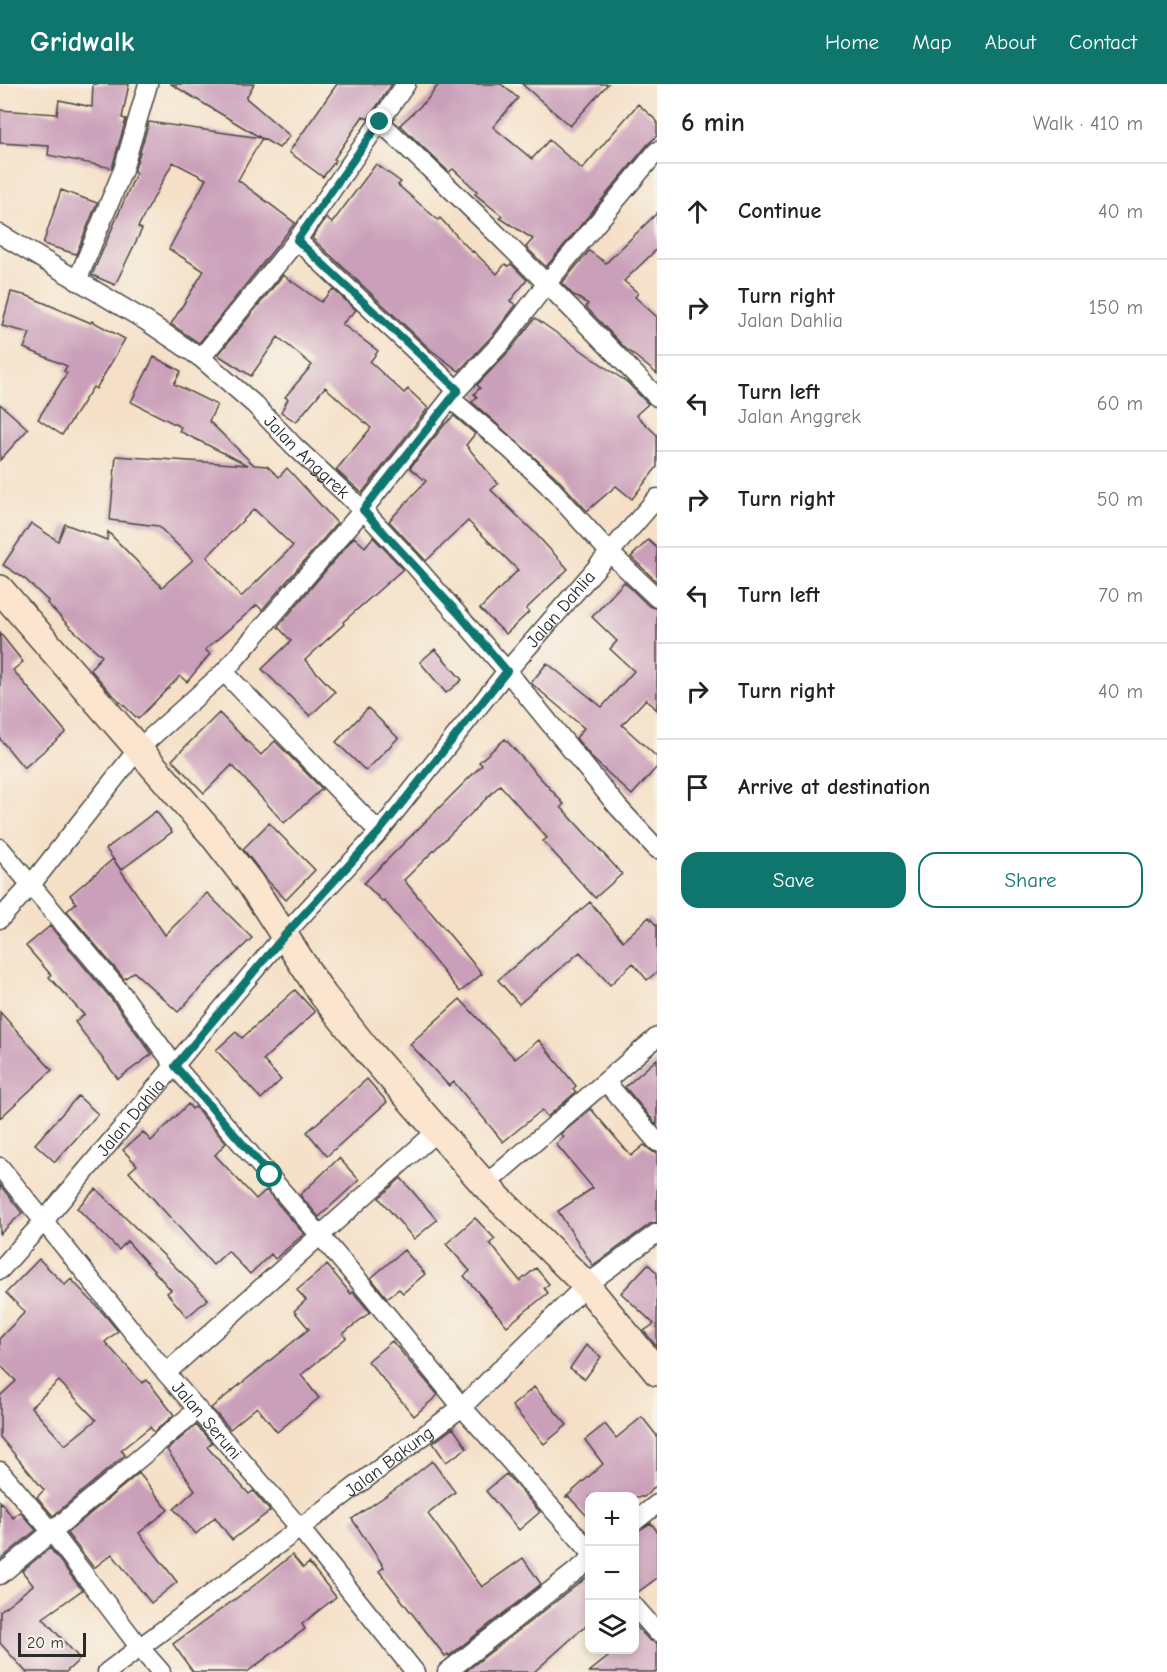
<!DOCTYPE html>
<html lang="en">
<head>
<meta charset="utf-8">
<style>
	:root { --surface:#fff; --page:#f6f6f6; --text:#222; --muted:#767676; --line:#e0e0e0; --accent:#0f766e }
	body { margin:0; font-family:"Comic Neue",sans-serif; background:var(--page); color:var(--text) }
	.controls { position:absolute; right:18px; bottom:18px; display:grid; overflow:hidden; border-radius:12px; box-shadow:0 3px 9px #0003 }
	.controls button { width:54px; height:54px; display:grid; place-items:center; padding:0; border:0; border-bottom:2px solid var(--line); background:var(--surface); color:var(--text); font:30px sans-serif }
	.scale { position:absolute; left:18px; bottom:15px; width:68px; box-sizing:border-box; padding-left:6px; border:3px solid #2b2b2b; border-top:0; font-size:16px; line-height:21px; white-space:nowrap; color:#2b2b2b; -webkit-text-stroke:4px #f7f3e8; paint-order:stroke }
	.stop { position:absolute; width:18px; height:18px; margin:-14px; border:4px solid #0f766e; border-radius:50%; background:#fff }
	.stop.end { background:#0f766e; border-color:#fff; box-shadow:0 2px 6px #0008 }
	.list { margin:0; padding:0; list-style:none }
	h2 { display:flex; justify-content:space-between; align-items:center; height:78px; margin:0; padding:0 24px; font-size:26px }
	h2 small { font-size:20px; font-weight:400; color:var(--muted) }
	.list li { display:grid; grid-template-columns:39px 1fr auto; gap:18px; align-items:center; box-sizing:border-box; height:96px; padding:0 24px; border-top:2px solid var(--line) }
	.list b { display:block; font-size:22px; white-space:nowrap }
	.list p { margin:0; font-size:20px; white-space:nowrap; color:var(--muted) }
	.list em { font-size:20px; font-style:normal; color:var(--muted) }
	.actions { display:flex; gap:12px; padding:18px 24px }
	.actions a { flex:1; padding:14px 0; border:2px solid var(--accent); border-radius:18px; text-align:center; font-size:21px; color:var(--accent) }
	.actions .main { background:var(--accent); color:#fff }
	.icon { flex:none; width:33px; height:33px; fill:none; stroke:currentColor; stroke-width:2; stroke-linecap:round; stroke-linejoin:round }
	.map { position:relative; flex:none; width:657px; height:1588px; overflow:hidden }
	header { display:flex; align-items:center; gap:36px; box-sizing:border-box; height:84px; padding:0 30px; background:var(--accent); color:#fff }
	header strong { font-size:28px }
	nav { display:flex; gap:33px; margin-inline-start:auto; font-size:21px }
	main { display:flex }
	aside { flex:1; background:var(--surface) }
	.map>svg:first-child { display:block }
	.building { fill:#ca9fb9; fill-rule:evenodd }
	.lines { fill:none; stroke-linecap:round; stroke-linejoin:round }
	.street-casing { stroke:#494642; stroke-width:21 }
	.secondary-casing { stroke:#494642; stroke-width:30 }
	.street { stroke:#fff; stroke-width:18 }
	.secondary { stroke:#fce5cf; stroke-width:27 }
	.route { stroke:#0f766e; stroke-width:8 }
	.labels { text-anchor:middle; dominant-baseline:central; stroke-width:5; stroke-linejoin:round; paint-order:stroke }
	.street-label { font-size:18px; fill:#2b2b2b; stroke:#f7f3e8 }
</style>
</head>
<body>
<header>
<strong>Gridwalk</strong>
<nav><a>Home</a><a>Map</a><a>About</a><a>Contact</a></nav>
</header>
<main>
<div class="map">
<svg width="657" height="1588" viewBox="0 0 657 1588">
	<rect width="100%" height="100%" fill="#f7f3e8"/>
	<filter id="ink" filterUnits="userSpaceOnUse"><feTurbulence type="fractalNoise" baseFrequency=".0167" numOctaves="2"/><feDisplacementMap in="SourceGraphic" scale="12" xChannelSelector="R" yChannelSelector="G"/><feConvolveMatrix kernelMatrix="1 2 1 2 8 2 1 2 1" color-interpolation-filters="sRGB"/></filter>
	<filter id="wash" filterUnits="userSpaceOnUse"><feTurbulence type="fractalNoise" baseFrequency=".008" numOctaves="4" result="noise"/><feDisplacementMap in="SourceGraphic" scale="24" xChannelSelector="R" yChannelSelector="G"/><feGaussianBlur stdDeviation="1.35" result="paint"/><feColorMatrix in="noise" values="0 0 0 0 0 0 0 0 0 0 0 0 0 0 0 0 0 1.4 0 .05"/><feComposite in="paint" operator="in"/></filter>
	<g filter="url(#wash)">
		<rect width="100%" height="100%" fill="#f5e0c7"/>
		<g id="blocks">
			<path class="building" d="M93 0H129L122 34 126 35 112 84 48 71 49 62 0 59V26L57 30 59 16 92 23Z
				M171 0H254L246 14 290 52 279 64 262 54 238 96 295 139 199 259 171 240 204 187 169 165 206 95 173 78 138 143 142 145 115 201 92 191 136 89 134 88 149 38 261 54Z
				M337 0H392L368 35 363 32 334 75 336 76 323 93 289 68Z
				M439 0H501L518 14 493 43 532 75 549 56 582 85 638 20 657 37V52L648 60 546 183 526 163 533 155 500 134 502 132 475 110 477 107 453 85 449 88 400 41 427 16Z
				M522 0H608L570 42Z
				M376 80 401 98 398 101 438 136 440 134 472 168 473 167 497 190 505 180 508 182 511 180 527 196 510 217 516 221 493 251 459 287 431 266 312 154 326 134 332 139Z
				M61 106 97 119 76 170 43 160Z
				M657 129V165L624 197 638 209 635 213 657 233V290L624 263 586 223 588 220 572 210 562 199 589 167 606 179Z
				M283 191 321 218 333 205 356 226 342 240 378 267 370 278 404 309 408 305 428 324 362 409 336 386 371 344 325 303 296 338 281 328 288 315 285 313 312 281 278 253 251 292 218 271Z
				M11 208 28 212 91 239 92 237 125 255 96 305 93 303 62 351 38 335 67 289 64 287 67 282 24 264 30 249 2 242Z
				M535 234 628 299 648 320 636 331 657 351V383L632 415 616 402 587 427 555 392 472 318 477 313 474 310 480 304 477 301 510 266Z
				M154 273 181 287 174 300 217 321 209 337 254 381 267 382 279 393 287 384 337 439 262 526 257 521 205 566 210 570 187 598 180 592 138 635 110 608 90 585 102 572 69 542 47 519 48 517 25 495 3 481 31 439 58 457 65 440 107 456 108 448 162 503 193 476 158 442 110 436 116 372 248 381 179 347 181 343 131 318ZM254 425 293 462 241 513 207 473Z
				M0 320 28 345 0 376Z
				M454 332 475 350 466 361 498 400 491 406 534 448 568 485 526 525 529 528 506 550 480 525 518 486 468 437 426 477 389 437 426 397 410 384 445 340Z
				M354 453 365 463 373 453 403 485 343 538 344 540 305 576 335 608 310 632 262 585 291 557 278 543Z
				M648 456 657 464V498L631 473Z
				M624 498 649 522 657 525V626L646 615 622 641 657 673V683L632 711 594 676 576 654 584 644 531 599 547 579 602 623 634 587 610 565 617 557 592 533Z
				M0 549 23 578 13 586 66 648 24 684 0 655Z
				M435 565 462 596 446 609 420 578Z
				M368 624 398 654 366 687 336 658Z
				M219 629 261 671 275 657 322 705 284 739 232 681 204 709 172 676Z
				M505 655 564 720 561 723 622 790 595 814 543 757 547 754 500 701 404 796 482 890 460 908 384 816 383 818 364 799 482 681 479 678Z
				M156 727 172 748 121 786 106 765Z
				M269 739 315 786 286 816 268 797 243 765Z
				M113 775 165 851 207 809 252 854 208 896 178 928 134 888 124 895 67 827 76 819 70 811Z
				M590 818 623 857 649 833 657 842V888L647 896 633 879 610 901 580 868 519 920 498 896Z
				M50 842 113 917 152 970 118 995 75 938 84 931 49 893 51 891 26 862Z
				M295 906 315 928 263 976 281 996 261 1015 216 966 236 948 242 954Z
				M460 915 515 975 539 956 576 1002 573 1005 576 1008 547 1033 542 1026 503 1058 454 998 449 1002 410 960Z
				M0 928 52 986 0 1034Z
				M657 975V1041L625 1003Z
				M367 995 387 1018 327 1072 307 1048Z
				M78 1012 98 1030 55 1078 35 1060Z
				M188 1020 192 1025 195 1023 226 1059 215 1071 256 1115 266 1106 304 1150 275 1175 271 1170 250 1190 228 1167 213 1181 129 1088 137 1081 123 1066 143 1048 151 1057Z
				M591 1025 631 1072 644 1061 653 1068 657 1069V1138L650 1140 593 1182 558 1127 593 1104 556 1060 564 1053 561 1050Z
				M339 1074 359 1096 319 1133 300 1111Z
				M401 1094 437 1136 414 1155 379 1114Z
				M0 1101 22 1129 0 1150Z
				M96 1105 138 1146 208 1215 187 1233 167 1209 171 1206 127 1157 119 1166 77 1124Z
				M475 1134 495 1155 490 1159 520 1197 536 1184 549 1200 544 1204 548 1209 507 1242 464 1192 470 1187 446 1160Z
				M404 1166 425 1190 403 1209 399 1205 387 1214 371 1194Z
				M39 1175 65 1201 71 1195 103 1229 118 1247 105 1258 142 1299 147 1296 174 1331 154 1348 150 1343 121 1366 125 1371 53 1432 37 1413 44 1406 0 1353V1312L16 1297 0 1281V1254L25 1228 6 1209ZM59 1297 96 1336 65 1361 31 1323Z
				M648 1180 657 1189V1263L644 1247 654 1240 621 1209Z
				M327 1181 351 1210 353 1208 370 1228 343 1250 346 1254 301 1291 319 1314 277 1348 257 1323 230 1345 211 1324 309 1245 294 1227 306 1216 297 1206Z
				M392 1257 438 1311 414 1332 368 1277Z
				M586 1261 601 1273 585 1295 570 1284Z
				M534 1303 567 1341 544 1360 512 1322Z
				M642 1333 657 1352V1401L644 1413H590V1435L569 1413H566L603 1380 585 1356 605 1340 616 1354Z
				M196 1341 212 1359 207 1363 249 1410 253 1407 270 1427 232 1456 215 1433 196 1450 174 1425 195 1406 167 1366Z
				M453 1344 467 1364 446 1378 433 1359Z
				M432 1377 455 1408 428 1430 482 1503 523 1474 541 1500 449 1572 448 1570 445 1572 379 1487 384 1483 352 1435 403 1400Z
				M139 1389 168 1426 139 1449 177 1498 151 1519 112 1470 94 1484 67 1449Z
				M506 1390 540 1428 519 1446 486 1407Z
				M0 1417 13 1434 20 1428 36 1446 0 1476Z
				M651 1439 657 1447V1494L634 1511V1449Z
				M50 1464 82 1506 43 1534 80 1575 66 1588H26L0 1559V1527L33 1501 22 1487Z
				M292 1471 303 1484 309 1479 336 1513 302 1540 305 1545 247 1588H193L173 1560 252 1503Z
				M590 1491V1538L534 1588H465Z
				M634 1540 649 1556 657 1559V1588H589L617 1566H634Z"/>
		</g>
	</g>
	<g filter="url(#ink)">
		<use href="#blocks" fill-opacity="0" stroke="#494642" stroke-width="1.5"/>
		<g class="lines">
			<g class="street-casing">
				<g id="street">
					<path d="M380 38C476 127 567 219 657 313"/>
					<path id="s1" d="M0 150 146 237 201 274 255 321 294 362 363 426 410 476 507 587 618 723 657 765"/>
					<path d="M297 156 457 306"/>
					<path d="M77 197 123 86 148 0"/>
					<path d="M201 274 297 156 406 0"/>
					<path d="M451 315 511 366 547 400 610 469 657 514"/>
					<path d="M224 588 379 748"/>
					<path d="M0 764 122 910 175 982 359 1197 462 1323 590 1467"/>
					<path d="M0 835 30 802 138 665 224 588 363 426 457 306 502 258 547 199 657 67"/>
					<path d="M606 998 657 1058"/>
					<path id="s2" d="M0 1083 166 1289 299 1443 415 1588"/>
					<path d="M485 1101 657 953"/>
					<path id="s3" d="M0 1186 43 1138 284 851 379 748 507 587 657 414"/>
					<path d="M166 1289 437 1047"/>
					<path d="M0 1387 52 1448 140 1564 161 1588"/>
					<path d="M634 1438 657 1420"/>
					<path d="M0 1491 197 1326"/>
					<path d="M634 1522 657 1548"/>
					<path id="s4" d="M107 1588 462 1323 586 1201 657 1149"/>
					<path d="M447 1588 590 1476"/>
				</g>
			</g>
			<g class="secondary-casing">
				<path id="secondary" d="M0 505 212 750 250 799 323 911 366 965 485 1101 586 1201 657 1288"/>
			</g>
			<use href="#street" class="street"/>
			<use href="#secondary" class="secondary"/>
		</g>
	</g>
	<g class="lines" filter="url(#ink)">
		<path class="route" d="M270 1091 175 982 284 852 379 748 507 587 457 528 363 426 458 306 297 156 380 38"/>
	</g>
	<g class="labels">
		<g class="street-label">
			<text stroke="none"><textPath href="#s1" startOffset="381">Jalan Anggrek</textPath></text>
			<text stroke="none"><textPath href="#s3" startOffset="867">Jalan Dahlia</textPath></text>
			<text stroke="none"><textPath href="#s3" startOffset="201">Jalan Dahlia</textPath></text>
			<text stroke="none"><textPath href="#s2" startOffset="327">Jalan Seruni</textPath></text>
			<text stroke="none"><textPath href="#s4" startOffset="352">Jalan Bakung</textPath></text>
		</g>
	</g>
</svg>
<div class="controls">
<button>+</button>
<button>−</button>
<button><svg class="icon" aria-label="layers" viewBox="0 0 24 24"><path d="M12 4l9 5-9 5-9-5zM3 14l9 5 9-5"/></svg></button>
</div>
<div class="scale">20 m</div>
<div class="stop" style="left:270px;top:1091px"></div>
<div class="stop end" style="left:380px;top:38px"></div>
</div>
<aside>
<h2>6 min<small>Walk · 410 m</small></h2>
<ul class="list">
<li><svg class="icon" aria-label="ahead" viewBox="0 0 24 24"><path d="M12 20V5M6 11l6-6 6 6"/></svg><div><b>Continue</b></div><em>40 m</em></li>
<li><svg class="icon" aria-label="right" viewBox="0 0 24 24"><path d="M7 20v-9h11M14 6l5 5-5 5"/></svg><div><b>Turn right</b><p>Jalan Dahlia</p></div><em>150 m</em></li>
<li><svg class="icon" aria-label="left" viewBox="0 0 24 24"><path d="M17 20v-9H6M10 6l-5 5 5 5"/></svg><div><b>Turn left</b><p>Jalan Anggrek</p></div><em>60 m</em></li>
<li><svg class="icon" aria-label="right" viewBox="0 0 24 24"><path d="M7 20v-9h11M14 6l5 5-5 5"/></svg><div><b>Turn right</b></div><em>50 m</em></li>
<li><svg class="icon" aria-label="left" viewBox="0 0 24 24"><path d="M17 20v-9H6M10 6l-5 5 5 5"/></svg><div><b>Turn left</b></div><em>70 m</em></li>
<li><svg class="icon" aria-label="right" viewBox="0 0 24 24"><path d="M7 20v-9h11M14 6l5 5-5 5"/></svg><div><b>Turn right</b></div><em>40 m</em></li>
<li><svg class="icon" aria-label="arrive" viewBox="0 0 24 24"><path d="M6 21V4h12l-3 4 3 4H6"/></svg><div><b>Arrive at destination</b></div></li>
</ul>
<div class="actions"><a class="main">Save</a><a>Share</a></div>
</aside>
</main>
</body>
</html>
